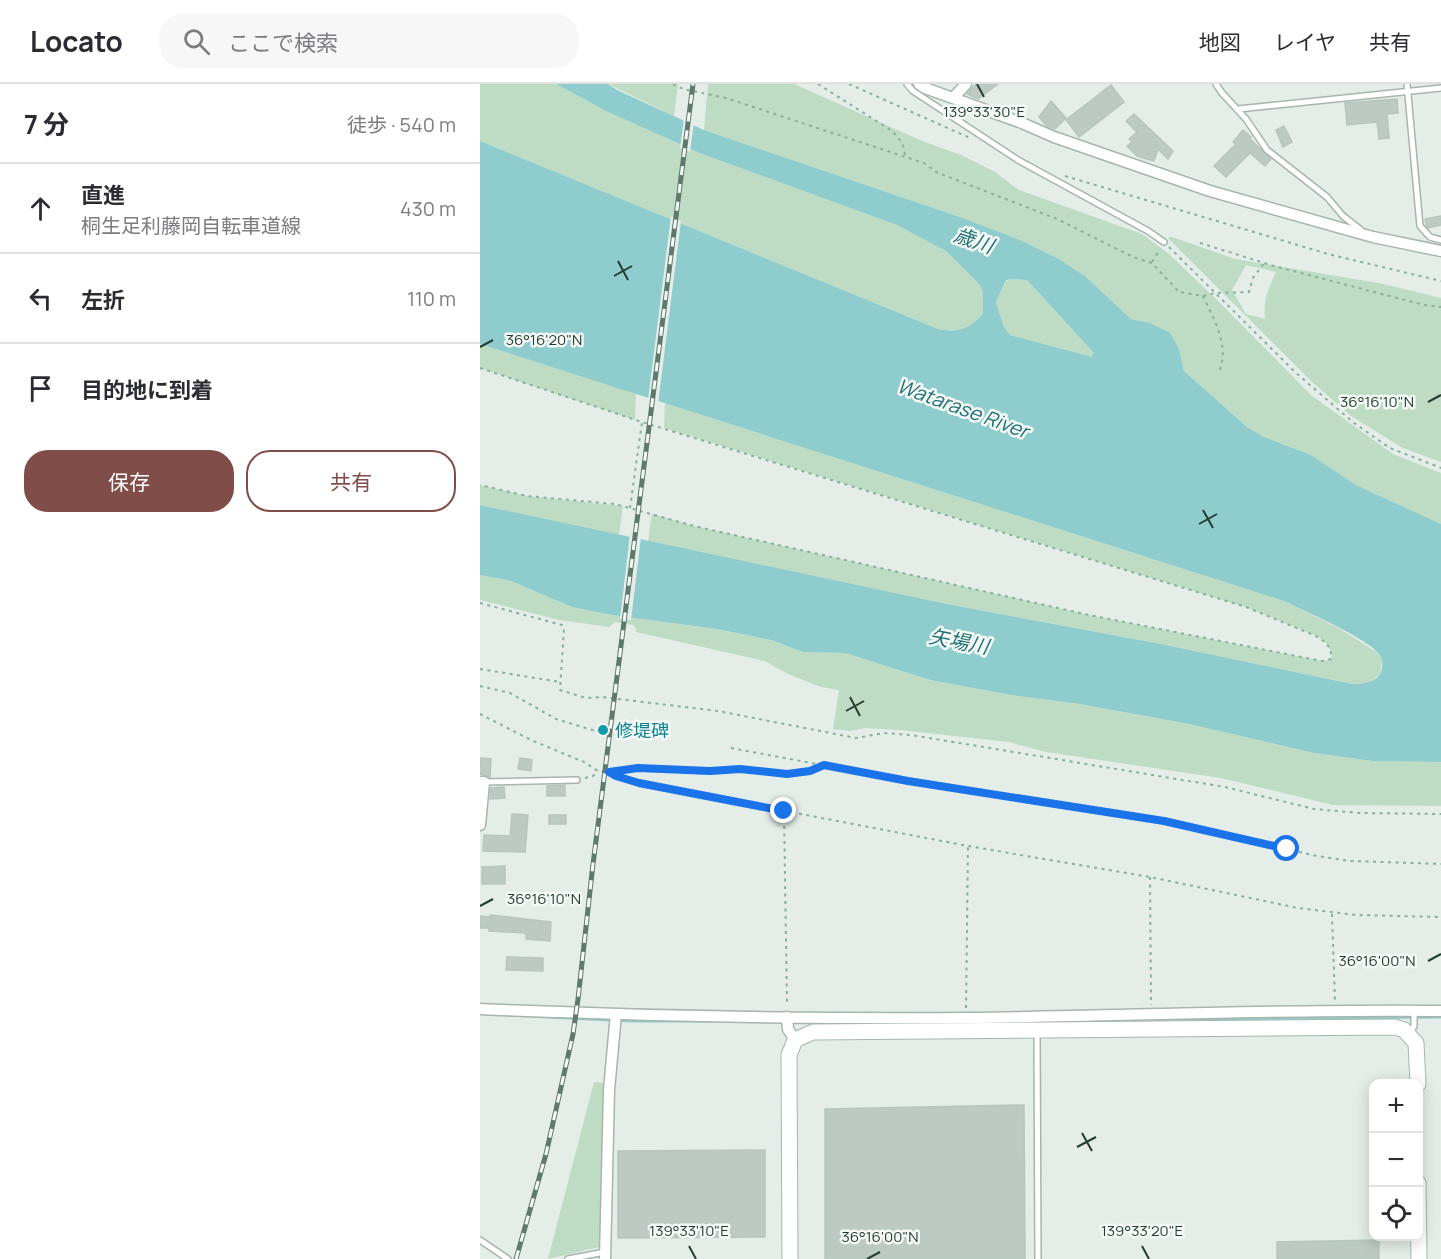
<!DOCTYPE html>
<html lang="ja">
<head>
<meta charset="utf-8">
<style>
	:root { --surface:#fff; --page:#f7f7f7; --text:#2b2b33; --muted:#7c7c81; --line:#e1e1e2; --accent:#814d49 }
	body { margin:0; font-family:Manrope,"Noto Sans JP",sans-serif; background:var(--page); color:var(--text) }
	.controls { position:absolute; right:18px; bottom:18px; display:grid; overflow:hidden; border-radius:12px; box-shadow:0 3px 15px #0003 }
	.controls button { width:54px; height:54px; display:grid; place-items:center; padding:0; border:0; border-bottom:2px solid var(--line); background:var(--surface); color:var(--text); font:30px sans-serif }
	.stop { position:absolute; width:18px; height:18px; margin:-14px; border:4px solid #1a73e8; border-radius:50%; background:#fff }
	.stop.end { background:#1a73e8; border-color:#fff; box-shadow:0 2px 6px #0008 }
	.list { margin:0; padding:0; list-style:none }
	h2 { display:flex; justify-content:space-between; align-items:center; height:78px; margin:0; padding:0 24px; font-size:26px }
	h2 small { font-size:20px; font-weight:400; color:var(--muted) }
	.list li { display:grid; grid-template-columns:39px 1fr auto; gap:18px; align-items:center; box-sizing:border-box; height:90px; padding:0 24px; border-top:2px solid var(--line) }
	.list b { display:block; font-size:22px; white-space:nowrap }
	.list p { margin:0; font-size:20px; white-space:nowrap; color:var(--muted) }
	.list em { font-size:20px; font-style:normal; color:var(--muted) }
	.actions { display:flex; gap:12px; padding:18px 24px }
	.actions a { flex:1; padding:14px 0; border:2px solid var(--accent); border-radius:24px; text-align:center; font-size:21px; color:var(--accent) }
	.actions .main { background:var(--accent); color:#fff }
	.icon { flex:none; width:33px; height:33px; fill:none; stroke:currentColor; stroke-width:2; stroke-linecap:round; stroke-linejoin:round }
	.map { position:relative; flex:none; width:961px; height:1175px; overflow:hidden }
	header { display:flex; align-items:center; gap:36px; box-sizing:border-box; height:84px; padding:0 30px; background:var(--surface); border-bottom:2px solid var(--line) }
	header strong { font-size:28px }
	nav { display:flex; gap:33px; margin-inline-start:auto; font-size:21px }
	.search { width:420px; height:54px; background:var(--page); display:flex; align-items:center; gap:15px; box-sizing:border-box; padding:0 21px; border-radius:24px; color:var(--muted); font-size:22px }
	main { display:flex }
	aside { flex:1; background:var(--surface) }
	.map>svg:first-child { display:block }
	.green { fill:#bedcc3; fill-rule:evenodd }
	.water { fill:#8fccce; fill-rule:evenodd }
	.pier { fill:#e4ede8 }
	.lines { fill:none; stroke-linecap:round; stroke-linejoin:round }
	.stream { stroke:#8fccce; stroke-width:3 }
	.building { fill:#bccac3; stroke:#b6c6be; stroke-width:1.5 }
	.lane-casing { stroke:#a7b5ae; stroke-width:8 }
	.street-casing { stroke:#a7b5ae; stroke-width:13 }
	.secondary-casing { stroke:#a3b8ae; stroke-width:17 }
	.path { stroke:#86af9d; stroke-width:2; stroke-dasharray:3 4.5; stroke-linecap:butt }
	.lane { stroke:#fff; stroke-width:5 }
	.street { stroke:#fff; stroke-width:10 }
	.secondary { stroke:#fff; stroke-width:15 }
	.rail-casing { stroke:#5f796f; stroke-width:5 }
	.rail { stroke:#f4f9f6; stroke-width:3; stroke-dasharray:9; stroke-linecap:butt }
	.route { stroke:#1a73e8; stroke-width:8 }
	.ticks { fill:none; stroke:#243d34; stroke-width:2 }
	.culture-dot { fill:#0f9aa8; stroke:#f4f9f6; stroke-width:2 }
	.labels { text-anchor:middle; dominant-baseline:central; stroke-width:5; stroke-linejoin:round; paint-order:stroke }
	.culture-label { font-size:18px; fill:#0d838f; stroke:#f4f9f6; text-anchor:start }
	.water-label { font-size:20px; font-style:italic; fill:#217277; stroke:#f4f9f6 }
	.ticks-label { font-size:15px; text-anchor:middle; fill:#243d34; stroke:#f4f9f6; stroke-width:5; stroke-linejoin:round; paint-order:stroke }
</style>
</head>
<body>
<header>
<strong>Locato</strong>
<div class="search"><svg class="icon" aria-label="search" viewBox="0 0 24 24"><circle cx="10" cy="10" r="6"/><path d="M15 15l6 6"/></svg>ここで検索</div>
<nav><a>地図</a><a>レイヤ</a><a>共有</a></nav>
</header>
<main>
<aside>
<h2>7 分<small>徒歩 · 540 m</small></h2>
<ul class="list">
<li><svg class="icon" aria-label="ahead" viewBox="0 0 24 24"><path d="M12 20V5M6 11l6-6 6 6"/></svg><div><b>直進</b><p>桐生足利藤岡自転車道線</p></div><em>430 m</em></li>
<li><svg class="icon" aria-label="left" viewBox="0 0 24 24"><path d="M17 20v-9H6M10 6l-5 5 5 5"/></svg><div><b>左折</b></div><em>110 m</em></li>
<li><svg class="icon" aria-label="arrive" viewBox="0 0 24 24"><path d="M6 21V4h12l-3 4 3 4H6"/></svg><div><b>目的地に到着</b></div></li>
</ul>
<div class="actions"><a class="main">保存</a><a>共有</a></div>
</aside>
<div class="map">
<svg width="961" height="1175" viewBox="0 0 961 1175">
	<rect width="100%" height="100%" fill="#e4ede8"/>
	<path class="green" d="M0 0H76L128 28 222 70 418 141 466 167 500 201 503 209V230C489 245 478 249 458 245L0 57Z
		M128 0H198L194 32Z
		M228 0H314L442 57 481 71 515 88 539 106 662 150 689 170 737 216 832 312 913 370 961 389V440L876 401 831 371 784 353 767 343 704 287 699 265 670 239 651 235 605 192 577 174 538 155 480 133 224 46Z
		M692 153 755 175 904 200 961 214V378L923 364 871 332 831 297 688 154ZM766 181 796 188C788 205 783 217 785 235L766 230 752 206Z
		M533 195 547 196 613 268 612 273 530 251 524 243 516 218 526 197Z
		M0 260 156 309 155 336 0 284Z
		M185 319 804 517 860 545 898 569 902 575 900 590 890 599 872 600 681 560 467 520 168 457 172 430 214 442 609 531 842 577 851 575C852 563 846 558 837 552L766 523 184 344Z
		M0 401 47 412 143 422 139 451 0 421Z
		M0 491 31 497 92 523 132 531 237 545 291 556 323 568 365 569 450 596 531 611 600 620 709 640 834 669 892 677 961 678V722L853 721 741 694 566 668 529 658 420 646 385 644 370 647 353 645 359 606 341 603 308 590 285 577 156 548V544L153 541 135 538 129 543 79 536 0 516Z
		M114 998 125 999 122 1158 119 1163 68 1175Z"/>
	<path class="water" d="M76 0H128L137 6 224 46 480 133 538 155 577 174 605 192 651 235 670 239 690 249 699 265 704 287 767 343 784 353 831 371 876 401 961 440V678L892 677 834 669 709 640 600 620 531 611 450 596 365 569 323 568 291 556 237 545 132 531 92 523 31 497 0 491V421L467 520 681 560 872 600C883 600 896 599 901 588 903 582 903 575 899 570 887 554 824 527 804 517L0 260V57L458 245C478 249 489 245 503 230V209L500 201 466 167 417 141 222 70 128 28ZM533 195 547 196 613 268 612 273 530 251 524 243 516 218 526 196Z"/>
	<path class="pier" d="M204 34 214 38 210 68 200 64Z
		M191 132 201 137 178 320 168 316Z
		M150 450 161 453 151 536 140 535Z"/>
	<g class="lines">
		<path class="stream" d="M26 931 150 937H232
			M674 935 961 933"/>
	</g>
	<path class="building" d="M496 0H518L498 15 487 10Z
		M631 1 644 18 599 53 586 36Z
		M917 15 918 29 907 30 909 54 899 55 897 38 867 41 865 19Z
		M571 17 586 34 575 45 567 42 559 33Z
		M654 30 693 67 688 75 678 65 674 77 657 72 647 62 652 58 649 55 657 48 646 37Z
		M804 42 812 58 803 63 796 46Z
		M763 46 771 53 770 55 791 75 785 82 770 69 746 93 734 82 756 60 753 58Z
		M961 132V141L948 144 946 141 945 135Z
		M0 674 11 675 10 693 0 690Z
		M40 674 52 676 51 687 38 685Z
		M85 701V712H67V702Z
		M24 703 25 714 10 715 11 704Z
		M32 730 48 731 45 768 3 767 4 751 30 752Z
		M69 731H86V740H69Z
		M25 782V800H2V783Z
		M10 831 71 838 70 857 46 855V849L9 847V844H0V832L10 833Z
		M27 873 63 874V887L26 886Z
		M544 1021 545 1175H345V1025Z
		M285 1066V1153L138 1154V1067Z
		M899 1156V1175H797V1158Z"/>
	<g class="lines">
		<g class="lane-casing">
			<path id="lane" d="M427 0 433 7 538 76 668 147 684 158
				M736 0 742 9 766 35 787 66 847 113 863 132 881 146
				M927 0 940 142 950 153 961 156
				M758 25 961 4
				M4 698 97 696
				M931 948 934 942V927
				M557 949 558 1175
				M0 1156 28 1175
				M88 1175 125 1168"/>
		</g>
		<g class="street-casing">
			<path id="street" d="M439 0 445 4 542 39 574 53 730 107 893 153 961 167
				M473 14 486 0
				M0 698H4L0 741
				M0 925C162 932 325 935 488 934 645 932 803 925 961 927
				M307 933 308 945 315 956
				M125 1175 129 1006 136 930"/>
		</g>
		<g class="secondary-casing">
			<path id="secondary" d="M938 1099 939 1175
				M310 1175 309 971 315 956 333 948 915 943 924 946 936 959 938 1000"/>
		</g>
		<path class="path" d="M193 0 203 5 246 14 444 79 456 88 577 135 653 173 672 179 699 208 723 212 735 209 769 208 773 194 784 179
			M338 0 409 45C419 53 424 59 425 72
			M369 0 490 54
			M585 92 848 170 961 197
			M720 159 794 182 944 221 961 223
			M689 163 815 288 874 339 910 364 961 384
			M672 178 680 165
			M723 212C734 236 751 263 738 290
			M0 284 162 338 766 523 836 552C846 558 852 563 851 575L842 577 609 531 214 442 135 420 47 412 0 401
			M150 424 162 338
			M0 519 82 541 84 545 80 606 106 614 122 613 238 627 376 654 404 649 431 651 745 703 834 725 880 729 961 730
			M0 585 80 598
			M0 602 30 609 76 635 119 648
			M0 630 51 656 104 678 118 687 129 688 157 684 230 687 260 685 307 690 330 687 344 681
			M251 664 428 697 684 737 837 772 870 777 961 780
			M129 688 136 692 159 699 488 762 670 793 818 824 876 831 961 833
			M105 694 113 692 118 687
			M304 727 307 922
			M670 793 671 921
			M852 830 855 917
			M486 924 488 762"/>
		<use href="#lane" class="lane"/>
		<use href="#street" class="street"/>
		<use href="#secondary" class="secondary"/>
		<g class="rail-casing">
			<path id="rail" d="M36 1175 66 1070 93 950 98 915 113 780 213 0"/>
		</g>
		<use href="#rail" class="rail"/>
	</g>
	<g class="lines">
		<path class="route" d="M304 727 159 699 136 692 129 688 158 684 230 687 260 685 307 690 330 687 344 681 428 697 684 737 807 765"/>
	</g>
	<path class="ticks" d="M497 0 504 13M138 177 148 196M134 192 152 182M0 263 13 256M948 318 961 311M723 426 733 444M719 440 737 430M370 613 380 632M366 627 384 617M0 822 13 815M948 877 961 870M602 1049 612 1067M597 1063 616 1053M209 1162 216 1175M662 1162 669 1175M387 1175 400 1168"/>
	<circle class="culture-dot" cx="123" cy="646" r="6"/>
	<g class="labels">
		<g class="culture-label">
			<text x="135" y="646">修堤碑</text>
		</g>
		<g class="water-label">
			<text transform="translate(494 156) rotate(19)">歳川</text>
			<text transform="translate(483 324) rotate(20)">Watarase River</text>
			<text transform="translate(479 557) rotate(11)">矢場川</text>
		</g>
	</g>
	<g class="ticks-label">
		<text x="504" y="33">139°33'30"E</text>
		<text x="64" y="261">36°16'20"N</text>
		<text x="897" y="323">36°16'10"N</text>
		<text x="64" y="820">36°16'10"N</text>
		<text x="897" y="882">36°16'00"N</text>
		<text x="209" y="1152">139°33'10"E</text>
		<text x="662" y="1152">139°33'20"E</text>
		<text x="400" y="1158">36°16'00"N</text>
	</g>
</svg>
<div class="controls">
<button>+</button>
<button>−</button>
<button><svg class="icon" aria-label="locate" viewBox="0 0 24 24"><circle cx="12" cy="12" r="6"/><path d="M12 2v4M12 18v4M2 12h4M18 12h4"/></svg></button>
</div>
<div class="stop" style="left:807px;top:765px"></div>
<div class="stop end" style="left:304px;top:727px"></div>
</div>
</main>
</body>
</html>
